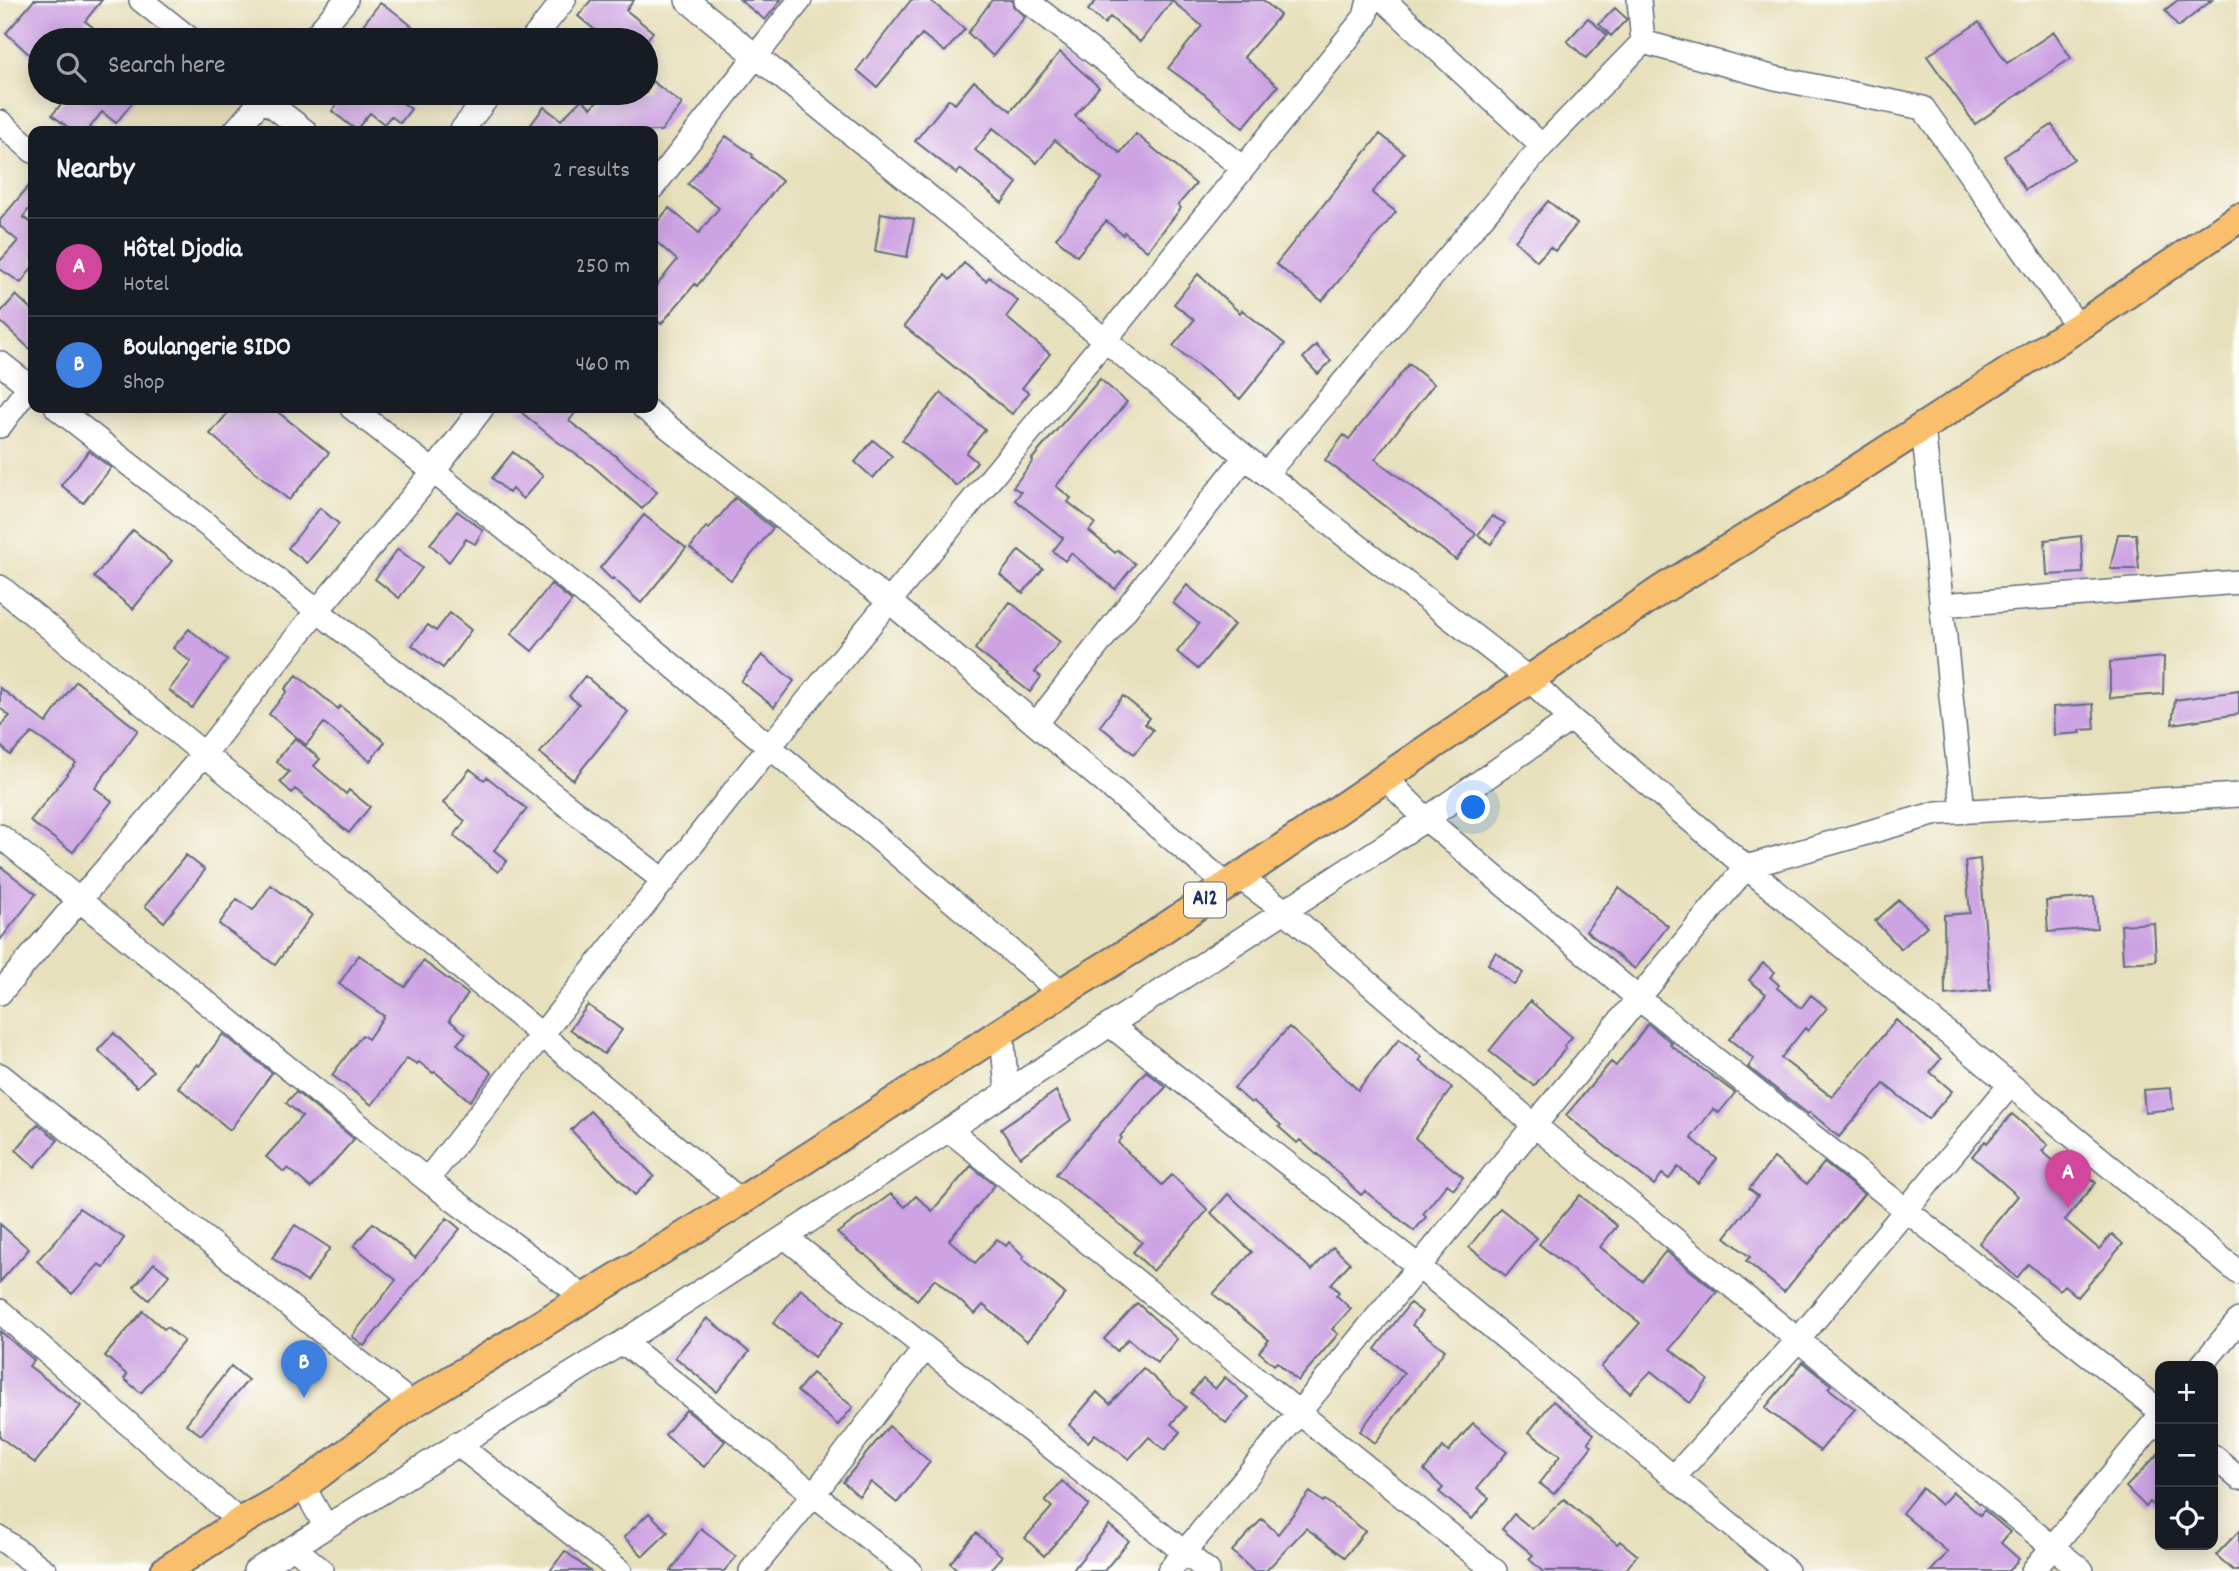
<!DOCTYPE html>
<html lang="en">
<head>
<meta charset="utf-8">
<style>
	:root { --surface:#171b24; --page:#242831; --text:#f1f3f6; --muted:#9ea1a6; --line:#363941; --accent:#0b8043 }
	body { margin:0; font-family:Dekko,sans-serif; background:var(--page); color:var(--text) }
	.controls { position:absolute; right:21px; bottom:21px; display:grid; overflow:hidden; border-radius:14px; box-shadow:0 4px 18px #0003 }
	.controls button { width:63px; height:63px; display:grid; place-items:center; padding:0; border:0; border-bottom:2px solid var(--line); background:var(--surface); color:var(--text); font:35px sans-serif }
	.you { position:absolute; left:1474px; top:808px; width:24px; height:24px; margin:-18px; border:5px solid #fff; border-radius:50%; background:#1a73e8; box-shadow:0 0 0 10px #1a73e833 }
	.badge { display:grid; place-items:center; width:46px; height:46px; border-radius:50%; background:var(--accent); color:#fff; font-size:23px; font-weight:700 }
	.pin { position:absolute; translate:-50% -58px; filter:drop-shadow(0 2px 4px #0008) }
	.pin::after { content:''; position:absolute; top:37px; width:24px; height:21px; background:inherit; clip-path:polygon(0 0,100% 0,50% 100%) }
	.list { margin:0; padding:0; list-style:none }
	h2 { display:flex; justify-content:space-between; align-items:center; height:91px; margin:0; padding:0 28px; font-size:30px }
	h2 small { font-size:23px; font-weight:400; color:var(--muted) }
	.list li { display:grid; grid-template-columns:46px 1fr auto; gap:21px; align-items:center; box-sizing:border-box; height:98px; padding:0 28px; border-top:2px solid var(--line) }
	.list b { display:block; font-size:26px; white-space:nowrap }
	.list p { margin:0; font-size:23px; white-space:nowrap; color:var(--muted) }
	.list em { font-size:23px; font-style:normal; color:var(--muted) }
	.icon { flex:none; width:38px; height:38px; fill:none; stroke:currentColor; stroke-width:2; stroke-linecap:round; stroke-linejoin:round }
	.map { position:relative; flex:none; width:2239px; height:1571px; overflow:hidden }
	.search { position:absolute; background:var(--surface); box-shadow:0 4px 18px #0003; left:28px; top:28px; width:630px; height:77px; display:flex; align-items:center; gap:18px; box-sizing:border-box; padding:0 24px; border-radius:38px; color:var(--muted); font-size:26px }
	.panel { position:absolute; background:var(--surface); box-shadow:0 4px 18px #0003; left:28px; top:126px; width:630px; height:287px; border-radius:14px }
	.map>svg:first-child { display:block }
	.building { fill:#cda3e3 }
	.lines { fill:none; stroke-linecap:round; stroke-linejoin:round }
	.minor-casing { stroke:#626d7f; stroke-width:26 }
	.major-casing { stroke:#626d7f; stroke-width:32 }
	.minor { stroke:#fff; stroke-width:23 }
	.major { stroke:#f9bf6d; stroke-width:28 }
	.labels { text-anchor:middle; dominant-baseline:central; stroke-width:5; stroke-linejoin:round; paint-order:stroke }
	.shield { fill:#fdfcf7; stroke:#5f6c8c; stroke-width:2 }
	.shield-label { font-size:21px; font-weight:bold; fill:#1b2f5e }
</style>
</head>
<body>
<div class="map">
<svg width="2239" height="1571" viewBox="0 0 2239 1571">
	<rect width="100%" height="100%" fill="#fdfcf7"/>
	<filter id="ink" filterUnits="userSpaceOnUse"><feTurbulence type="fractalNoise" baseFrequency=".0143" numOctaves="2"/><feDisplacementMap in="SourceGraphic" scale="14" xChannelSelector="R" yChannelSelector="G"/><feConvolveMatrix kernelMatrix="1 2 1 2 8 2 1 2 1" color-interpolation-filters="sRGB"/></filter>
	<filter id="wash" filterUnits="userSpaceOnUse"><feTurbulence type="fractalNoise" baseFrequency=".00686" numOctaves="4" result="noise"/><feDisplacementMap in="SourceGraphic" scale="28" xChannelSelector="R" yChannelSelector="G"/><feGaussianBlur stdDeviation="1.57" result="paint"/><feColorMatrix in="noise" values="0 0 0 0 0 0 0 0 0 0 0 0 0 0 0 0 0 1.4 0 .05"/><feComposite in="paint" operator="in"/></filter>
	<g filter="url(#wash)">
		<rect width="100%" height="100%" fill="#e7e0bc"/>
		<g id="blocks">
			<path class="building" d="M34 0H102L85 21 109 40H40V47L32 57 6 33Z
				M591 0H634L626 10 653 32 647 40H607L578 16Z
				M740 0H781L765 20Z
				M911 0H930L965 29 945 52 922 34 877 87 857 70Z
				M992 0H1012L1013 6 1025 17 993 56 968 33Z
				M1097 0H1263L1280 15 1244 57 1278 86 1243 128 1204 94 1168 68 1202 26 1172 1 1140 42 1110 17 1104 24 1088 10Z
				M2178 0H2212L2178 27 2165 10Z
				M380 3 392 10 429 40H351Z
				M1615 8 1627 19 1611 36 1599 24Z
				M1588 18 1607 35 1586 58 1567 41Z
				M1979 22 2007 63 2054 32 2071 58 1975 124 1927 56Z
				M1060 52 1099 87 1075 116 1120 153 1136 134 1196 184 1178 205 1181 208 1147 251 1124 232 1123 235 1106 221 1077 256 1056 238 1102 179 1055 140 1037 163 993 128 975 150 1017 183 1002 203 960 169 957 174 915 141 949 99 955 104 974 81 1011 111Z
				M652 81 682 104 661 131H526L544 107 561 120 582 99 591 108 604 93H646Z
				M70 93H140L116 123 102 112 87 131H73L52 115Z
				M345 93H405L399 100 411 109 400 123 391 116 384 124 370 113 356 130 332 111Z
				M2052 125 2074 159 2025 190 2004 156Z
				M1380 134 1404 153 1372 193 1396 212 1322 301 1276 264Z
				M726 136 753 155 752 157 782 181 697 286 695 284 661 324 653 317V290L677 260 653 239V227L669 208 699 233 719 208 688 184Z
				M33 181V204L23 217 33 224V266L21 283 0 269V261L18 241 0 226V220Z
				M1548 201 1577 224 1555 251 1550 247 1537 261 1515 241Z
				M881 213 914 219 907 257 875 251Z
				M964 263 986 281 989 277 1018 301 1006 317 1050 354 1022 388 1029 393 1012 414 904 326 945 275 950 280Z
				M1198 274 1240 313 1242 310 1285 344 1240 399 1173 346 1194 320 1174 304Z
				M16 295 33 311V352L0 321V313Z
				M1316 345 1331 361 1318 374 1303 358Z
				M1409 364 1434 384 1375 459 1476 534 1456 560 1325 460 1344 435 1349 439Z
				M1100 379 1127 402 1056 486 1071 498 1068 502 1095 523 1089 531 1115 553 1118 550 1135 564 1115 589 1071 553 1065 561 1053 551 1063 538 1015 500 1021 492 1013 487 1033 461 1032 459Z
				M941 393 985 430 966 453 977 462 957 486 902 440Z
				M232 408H273L329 453 289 500 210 434Z
				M516 408H579L569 421 617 457 657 492 642 509 593 466 555 440Z
				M873 440 892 456 873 478 855 462Z
				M89 451 111 468 83 503 61 485Z
				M513 452 543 476 523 499 512 489 509 493 492 478Z
				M735 498 773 528 731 580 690 548 706 527 709 529Z
				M320 508 339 524 307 563 288 548Z
				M457 511 483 530 475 544 466 539 449 562 430 544Z
				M644 515 686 548 641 603 613 578 612 580 600 568Z
				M1492 516 1505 523 1491 544 1478 535Z
				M133 530 172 561 133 609 94 577Z
				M2118 534H2136L2139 569H2110Z
				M2081 536 2083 573 2047 575 2045 540Z
				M398 549 422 568 399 598 375 579Z
				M1019 550 1043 569 1023 593 1000 575Z
				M551 584 572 601 532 651 511 634Z
				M1187 585 1234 625 1198 669 1177 652 1199 624 1173 603Z
				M1010 602 1060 642 1035 672 1041 677 1030 692 975 649Z
				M450 613 471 630 443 668 412 645 428 625 436 631Z
				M189 629 227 660 192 708 169 690 191 662 173 648Z
				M762 655 794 681 774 707 741 681Z
				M2164 657 2163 694 2110 698V662Z
				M297 675 338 709 340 706 385 742 370 761 324 723 306 745 269 714 287 691 285 689Z
				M585 676 628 712 573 780 540 753 579 704 569 696Z
				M76 681 138 730 95 788 112 801 73 852 30 821 76 763 32 733 10 755 0 745V726L10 716 0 708V688L46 723Z
				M2239 691V714L2172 724 2175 700Z
				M1123 696 1150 718 1145 724 1153 730 1134 754 1100 726Z
				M2093 704 2095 729 2080 730 2081 733 2054 735 2053 707Z
				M295 738 320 759 314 766 346 794 349 790 370 807 349 833 295 789 292 793 280 782 289 772 276 761Z
				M470 769 484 780 487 777 527 809 494 850 507 861 498 872 454 836 465 821 443 803Z
				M186 855 205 870 164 922 145 906Z
				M1980 859 1990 990 1945 995 1944 915 1970 913 1965 861Z
				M0 866 36 894 0 940Z
				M271 885 312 915 275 965 219 924 237 899 253 910Z
				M1619 888 1668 926 1635 969 1586 931Z
				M2094 897 2097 928 2048 932 2046 901Z
				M1899 900 1927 926 1901 949 1875 921Z
				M2154 923 2156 961 2123 963 2121 925Z
				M1496 952 1523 973 1514 985 1488 964Z
				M359 955 405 987 423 961 468 994 449 1020 466 1034 457 1044 492 1073 470 1101 435 1072 433 1073 419 1062 417 1064 407 1058 372 1105 332 1075 362 1035 368 1039 384 1016 339 984Z
				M1763 963 1775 972 1770 977 1779 985 1777 988 1801 1008 1811 995 1827 1008 1808 1031 1805 1028 1781 1058 1832 1097 1896 1020 1941 1059 1930 1072 1952 1091 1928 1119 1884 1084 1839 1137 1810 1112 1808 1114 1748 1067 1754 1059 1729 1039 1766 994 1749 980Z
				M1530 1001 1572 1037 1564 1046 1566 1048 1534 1086 1489 1051Z
				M588 1005 622 1030 604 1054 570 1029Z
				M1648 1024 1672 1043 1670 1045 1735 1093 1719 1113 1713 1109 1691 1138 1717 1159 1698 1183 1678 1167 1669 1179 1662 1174 1654 1185 1566 1115 1611 1062 1616 1066Z
				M1289 1027 1358 1090 1399 1039 1422 1057 1419 1060 1452 1088 1415 1138 1463 1177 1454 1189 1447 1184 1423 1214 1426 1217 1414 1231 1365 1191 1361 1195 1318 1154 1317 1155 1300 1140 1297 1143 1279 1127 1281 1125 1253 1101 1251 1103 1234 1088Z
				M114 1033 153 1071 137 1087 98 1050Z
				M223 1034 272 1073 230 1130 178 1087 197 1064 199 1066Z
				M1146 1071 1166 1087 1120 1136 1122 1138 1118 1143 1162 1185 1172 1175 1208 1210 1153 1271 1133 1252 1142 1242 1056 1174Z
				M2171 1088 2173 1109 2145 1112 2143 1090Z
				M1056 1091 1071 1120 1020 1157 1001 1129Z
				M296 1092 354 1139 311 1188 288 1168 284 1172 266 1157 302 1116 286 1103Z
				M590 1111 654 1176 635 1195 571 1130Z
				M2012 1114 2048 1145 2042 1151 2072 1177 2079 1169 2096 1183 2065 1220 2099 1249 2112 1234 2123 1244 2078 1297 2064 1285 2059 1290 2028 1264 2017 1278 1979 1243 2018 1196 1972 1156 1985 1141 1987 1143Z
				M38 1124 58 1140 35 1167 16 1150Z
				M1774 1158 1807 1184 1824 1163 1864 1194 1784 1292 1746 1261 1750 1257 1725 1237 1758 1196 1749 1189Z
				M971 1166 995 1185 949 1240 975 1263 997 1239 1006 1246 1009 1242 1024 1256 1022 1258 1065 1294 1027 1341 983 1305 975 1314 935 1279 917 1300 865 1254 864 1255 837 1233 891 1194 905 1207 916 1196 932 1211Z
				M1228 1194 1312 1270 1333 1247 1350 1263 1331 1284 1339 1292 1336 1295 1351 1309 1332 1329 1338 1334 1298 1381 1277 1362 1274 1365 1259 1352 1269 1340 1213 1294 1252 1252 1211 1213Z
				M1580 1195 1617 1226 1600 1247 1642 1281 1666 1251 1717 1292 1670 1349 1708 1380 1690 1403 1651 1371 1630 1393 1601 1367 1640 1323 1539 1244Z
				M79 1208 124 1238 104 1268 99 1264 72 1294 37 1261 59 1237Z
				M1500 1208 1537 1238 1506 1276 1469 1247Z
				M447 1218 460 1229 364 1346 352 1336 396 1280 354 1246 373 1223 415 1258Z
				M0 1224 29 1249 0 1282Z
				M295 1225 330 1248 307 1282 272 1258Z
				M154 1263 169 1275 149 1300 134 1287Z
				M801 1289 843 1323 814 1357 773 1323Z
				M1137 1303 1177 1339 1157 1363 1128 1339 1117 1351 1104 1339Z
				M1410 1303 1422 1312 1412 1325 1445 1350 1375 1443 1360 1431 1404 1373 1375 1349Z
				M143 1311 164 1329 167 1327 184 1341 141 1393 124 1379 127 1375 105 1356Z
				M707 1318 749 1352 717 1392 675 1357Z
				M0 1331 34 1360 29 1366 81 1406 35 1463 0 1437Z
				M1803 1362 1831 1385 1828 1388 1855 1409 1820 1451 1765 1408Z
				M231 1366 248 1380 201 1435 186 1424Z
				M1143 1368 1186 1407 1171 1424 1180 1432 1165 1450 1149 1437 1129 1459 1095 1434 1088 1442 1069 1425 1097 1392 1110 1404Z
				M812 1373 853 1407 838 1425 797 1391Z
				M1225 1377 1248 1397 1226 1423 1191 1393 1203 1379 1215 1389Z
				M1553 1401 1594 1434 1588 1442 1592 1446 1554 1494 1539 1483 1560 1456 1529 1432Z
				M686 1410 725 1441 704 1467 665 1435Z
				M1473 1423 1507 1452 1477 1488 1489 1498 1472 1519 1439 1492 1443 1488 1424 1470 1443 1447 1448 1452Z
				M889 1426 930 1462 897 1503 871 1482 859 1496 843 1482Z
				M2160 1452V1511L2150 1502 2146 1507 2126 1487Z
				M1062 1481 1089 1505 1044 1556 1025 1538 1052 1507 1045 1501Z
				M1922 1488 1941 1505 1953 1492 1980 1515 1984 1510 2010 1532 2001 1543 2019 1559 2008 1571H1931L1948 1552 1902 1513Z
				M1310 1492 1323 1502 1325 1500 1365 1531 1345 1557 1306 1528 1266 1571H1253L1232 1551 1262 1519 1278 1534Z
				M1564 1499 1617 1544 1620 1541 1637 1555 1625 1571H1542L1529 1559 1533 1555 1502 1529 1514 1514 1532 1529Z
				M649 1513 668 1532 643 1556 624 1537Z
				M1109 1525 1129 1541 1104 1571H1072Z
				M701 1528 736 1557 724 1571H671Z
				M2239 1531V1571H2234L2216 1555Z
				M976 1533 1002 1556 989 1571H959L950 1563Z
				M565 1551 590 1571H550Z"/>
		</g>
	</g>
	<g filter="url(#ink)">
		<use href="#blocks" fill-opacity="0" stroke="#626d7f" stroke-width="2"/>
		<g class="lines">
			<g class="minor-casing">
				<path id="minor" d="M141 0 191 40
					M687 0 1105 340 1266 474 1529 679 1571 719 1746 867 2239 1273
					M1026 0 1243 168
					M1384 0 1542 146
					M312 40 346 0
					M532 40 564 0
					M1643 42 1775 78 1923 108 2078 327
					M256 93 305 131
					M0 122 33 151
					M235 131 268 93
					M461 131 491 93
					M653 187 800 0
					M0 363 33 389
					M57 408 664 881
					M352 408C594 595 827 795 1061 993
					M644 408 890 602 1227 885
					M0 426 33 381
					M1923 427 1963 811
					M1266 474 1542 146 1643 42 1639 0
					M0 587 204 754 741 1201
					M1941 605 2239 582
					M1036 724 1245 457
					M1385 778 1426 819 1638 998 2160 1411
					M0 836 427 1180 585 1298
					M1239 877 1285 911 1534 1125 2082 1571
					M0 993 204 754 317 611 434 471 482 408
					M1110 1025 1418 1266 1787 1571
					M1002 1032 1007 1092
					M0 1075 412 1404
					M949 1130 1495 1571
					M427 1180 770 746 1105 340 1365 17 1369 0
					M785 1237 1208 1571
					M0 1311 240 1522
					M623 1342 910 1571
					M2201 1366 2239 1320
					M457 1444 620 1571
					M2213 1456 2239 1478
					M1674 1477 1798 1340 2010 1085
					M303 1486 326 1527
					M0 1538 45 1571
					M294 1547 322 1571
					M255 1571 623 1342 1426 819 1571 719
					M751 1571 814 1494 925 1348
					M1169 1571 1746 867 1937 813 2239 795
					M2033 1571 2160 1416"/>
			</g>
			<g class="major-casing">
				<path id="major" d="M165 1571 240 1522 303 1486 412 1404 741 1201 1061 993 1135 948 1661 590 1831 486 2078 327 2239 218"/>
			</g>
			<use href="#minor" class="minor"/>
			<use href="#major" class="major"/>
		</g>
	</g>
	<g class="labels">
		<rect class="shield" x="1184" y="882.5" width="42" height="35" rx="5"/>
		<g class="shield-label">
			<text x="1205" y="900">A12</text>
		</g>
	</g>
</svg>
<div class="controls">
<button>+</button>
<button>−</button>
<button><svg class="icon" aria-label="locate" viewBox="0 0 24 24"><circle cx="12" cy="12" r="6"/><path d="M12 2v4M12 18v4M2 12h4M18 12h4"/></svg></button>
</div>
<div class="you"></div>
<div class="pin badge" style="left:2068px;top:1208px;background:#d1479c">A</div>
<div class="pin badge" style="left:304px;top:1398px;background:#3f7fe0">B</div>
<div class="search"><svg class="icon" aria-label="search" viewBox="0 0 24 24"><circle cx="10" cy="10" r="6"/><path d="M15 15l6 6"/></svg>Search here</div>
<section class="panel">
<h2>Nearby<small>2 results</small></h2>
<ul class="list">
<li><span class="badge" style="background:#d1479c">A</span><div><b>Hôtel Djodia</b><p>Hotel</p></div><em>250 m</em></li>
<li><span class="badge" style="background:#3f7fe0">B</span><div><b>Boulangerie SIDO</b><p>Shop</p></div><em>460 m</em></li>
</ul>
</section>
</div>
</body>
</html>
